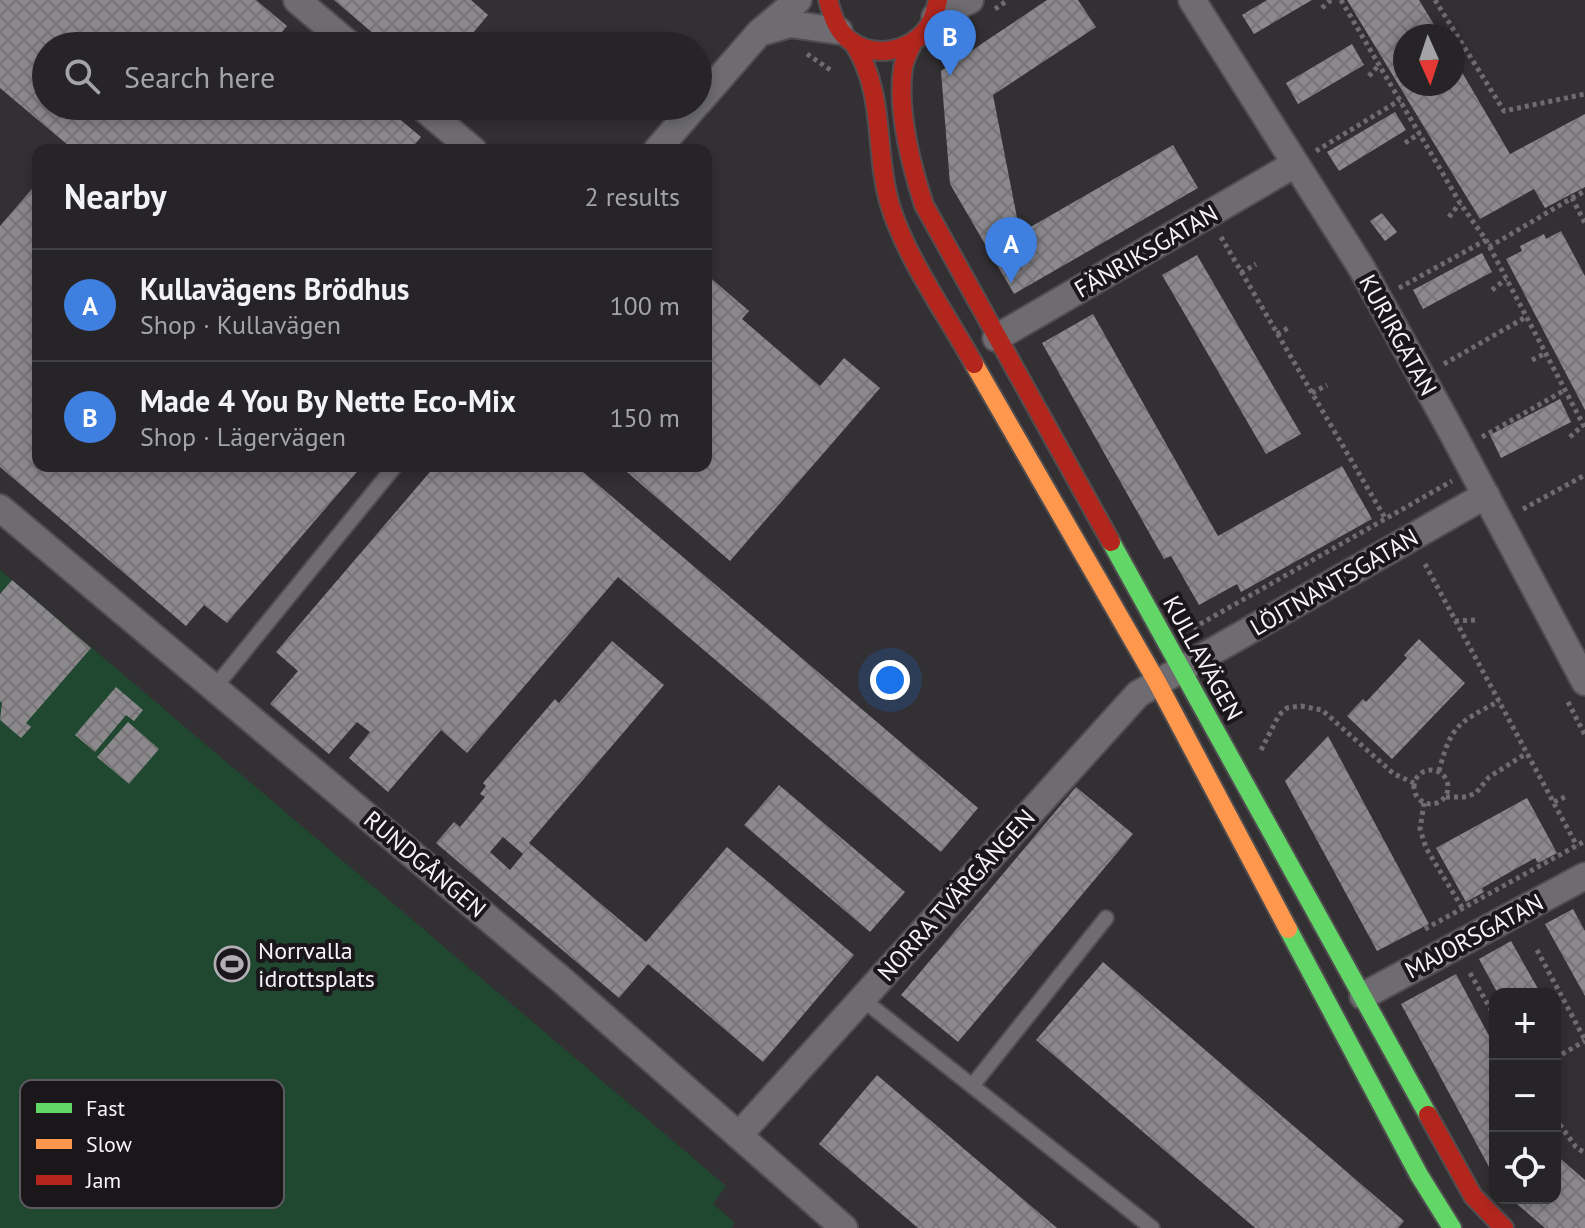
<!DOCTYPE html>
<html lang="en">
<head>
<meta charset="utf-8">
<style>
	:root { --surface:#262427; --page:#2e2c2f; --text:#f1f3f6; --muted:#a4a4a7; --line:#424144; --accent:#8bbbb9 }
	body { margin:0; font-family:"PT Sans",sans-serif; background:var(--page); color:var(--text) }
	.controls { position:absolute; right:24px; bottom:24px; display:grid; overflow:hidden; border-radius:16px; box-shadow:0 4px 12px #0003 }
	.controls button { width:72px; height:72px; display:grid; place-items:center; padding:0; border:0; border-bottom:2px solid var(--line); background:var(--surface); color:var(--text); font:40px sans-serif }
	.compass { position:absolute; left:1393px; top:24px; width:72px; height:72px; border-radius:50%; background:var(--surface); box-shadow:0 4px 12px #0003; rotate:177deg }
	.you { position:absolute; left:890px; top:680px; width:28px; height:28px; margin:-20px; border:6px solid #fff; border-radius:50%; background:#1a73e8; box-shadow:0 0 0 12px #1a73e833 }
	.badge { display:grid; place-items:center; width:52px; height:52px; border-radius:50%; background:var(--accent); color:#fff; font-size:26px; font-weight:700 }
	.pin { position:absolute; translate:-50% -66px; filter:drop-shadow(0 2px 4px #0008) }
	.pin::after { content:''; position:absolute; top:42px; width:28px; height:24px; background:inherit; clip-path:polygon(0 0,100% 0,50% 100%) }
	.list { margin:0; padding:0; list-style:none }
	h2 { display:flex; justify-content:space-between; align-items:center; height:104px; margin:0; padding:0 32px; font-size:34px }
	h2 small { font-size:26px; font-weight:400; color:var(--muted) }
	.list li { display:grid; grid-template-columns:52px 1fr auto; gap:24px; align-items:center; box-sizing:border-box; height:112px; padding:0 32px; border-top:2px solid var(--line) }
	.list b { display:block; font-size:30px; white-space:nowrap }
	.list p { margin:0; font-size:26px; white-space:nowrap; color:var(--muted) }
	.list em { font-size:26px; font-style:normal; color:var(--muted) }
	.icon { flex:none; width:44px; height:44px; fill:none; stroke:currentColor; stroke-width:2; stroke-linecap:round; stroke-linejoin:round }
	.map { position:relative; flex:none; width:1585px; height:1228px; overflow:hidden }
	.search { position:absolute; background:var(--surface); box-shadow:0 4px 12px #0003; left:32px; top:32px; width:680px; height:88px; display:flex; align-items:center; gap:20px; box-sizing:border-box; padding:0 28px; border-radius:44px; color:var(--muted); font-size:30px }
	.panel { position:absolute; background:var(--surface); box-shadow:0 4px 12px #0003; left:32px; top:144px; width:680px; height:328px; border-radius:16px }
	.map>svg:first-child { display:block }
	.grass { fill:#204831 }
	.building { fill:url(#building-cross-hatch); fill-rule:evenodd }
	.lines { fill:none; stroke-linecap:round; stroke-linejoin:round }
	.lane-casing { stroke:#504d50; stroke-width:18 }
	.street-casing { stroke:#504d50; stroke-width:30 }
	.fast-casing { stroke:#504d50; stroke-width:22 }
	.slow-casing { stroke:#504d50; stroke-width:22 }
	.jam-casing { stroke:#504d50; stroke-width:22 }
	.path { stroke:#6f6c70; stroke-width:5; stroke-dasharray:4 4; stroke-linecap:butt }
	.lane { stroke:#6e6c70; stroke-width:14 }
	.street { stroke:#6e6c70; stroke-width:26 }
	.fast { stroke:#63d668; stroke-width:18 }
	.slow { stroke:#ff974d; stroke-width:18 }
	.jam { stroke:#b3261e; stroke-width:18 }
	.labels { text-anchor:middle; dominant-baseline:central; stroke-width:8; stroke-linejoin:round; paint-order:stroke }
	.street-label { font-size:24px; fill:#f8f3f9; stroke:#1a171b }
	.poi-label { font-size:24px; fill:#f8f3f9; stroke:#1a171b; text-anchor:start }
	.key { fill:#1a171b; stroke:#5d595e; stroke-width:2 }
	.key-label { font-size:22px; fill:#f8f3f9 }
</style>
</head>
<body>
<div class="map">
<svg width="1585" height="1228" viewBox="0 0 1585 1228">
	<defs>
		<pattern id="building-cross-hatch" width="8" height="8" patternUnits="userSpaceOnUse" patternTransform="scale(2)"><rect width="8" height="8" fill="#8c898d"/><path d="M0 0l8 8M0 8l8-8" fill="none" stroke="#757376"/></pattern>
	</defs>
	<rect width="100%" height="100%" fill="#333034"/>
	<path class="grass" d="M0 570 726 1186 713 1204 735 1223 731 1228H0Z"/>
	<path class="building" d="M0 0H256L287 26 270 46H46V106H384L421 137 410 150H65L69 146 0 88Z
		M334 0H471L488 15 462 46H388Z
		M1047 0H1078L1096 27 993 95 1020 233 1173 145 1198 188 1014 294 950 184 941 71Z
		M1267 0H1312L1254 34 1242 15Z
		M1347 0H1419L1441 36H1405V84H1453V57L1510 154 1585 114V187L1545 208 1534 189 1480 219Z
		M1352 44 1364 65 1298 104 1286 83Z
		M1395 112 1406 130 1339 171 1327 152Z
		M38 182V466H362L227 623 204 605 186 626 0 467V226Z
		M1382 213 1397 232 1385 241 1370 221Z
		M1561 231 1585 276V410L1506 259 1522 251 1520 246 1544 234 1546 239Z
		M1482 253 1492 272 1423 309 1413 290Z
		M1197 255 1301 434 1266 454 1162 275Z
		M706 274 749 311 742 319 820 386 844 358 880 388 730 561 620 466H706Z
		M1093 314 1218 536 1342 466 1372 519 1241 592 1237 584 1199 605 1171 556 1164 559 1042 343Z
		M1560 399 1571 422 1501 458 1490 435Z
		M435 466H576L978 808 941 852 618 577 467 753 441 730 388 792 349 758 370 732 357 722 329 754 270 704 298 671 276 652Z
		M12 580 91 648 26 723 31 727 21 738 0 720 2 703 0 701V594Z
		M1419 639 1465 683 1392 759 1347 716 1363 699 1366 702 1407 658 1404 655Z
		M612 641 664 685 529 843 646 942 727 847 854 955 763 1062 648 964 619 998 436 843 454 822 460 827 485 797 480 794 486 786 483 783 555 699 559 703ZM503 837 523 854 510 870 490 852Z
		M116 687 143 710 134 721 126 715 95 752 75 735Z
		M128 722 159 749 129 784 97 757Z
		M1328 736 1429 924 1377 951 1285 781Z
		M779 785 905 892 870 932 744 825Z
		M1076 787 1133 834 958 1042 901 995Z
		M1527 798 1557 853 1538 863 1535 858 1482 888 1484 892 1466 902 1436 848Z
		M1573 909 1585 931V996L1545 924Z
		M1511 941 1541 994H1498L1479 959Z
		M1103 962 1404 1221 1398 1228H1255L1036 1040Z
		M1456 974 1495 1047V1178L1401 1004Z
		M877 1075 1057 1228H918L819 1144Z
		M1555 1154 1585 1180V1228H1545L1510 1198H1555Z"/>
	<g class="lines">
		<g class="lane-casing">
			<path id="lane" d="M215 687 395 466
				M862 999 1152 1228
				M972 1086 1106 918"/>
		</g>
		<g class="street-casing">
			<path id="street" d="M297 0 351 46
				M1192 0 1361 267 1452 432 1585 682
				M935 17 970 0
				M762 32 790 24 839 31
				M698 103 759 33 798 0
				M421 106 473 150
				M657 150 695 106
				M996 338 1295 164
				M0 508 563 981 844 1228
				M1363 996 1585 876
				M740 1134 1138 694 1486 495"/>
		</g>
		<g class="fast-casing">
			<path id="fast" d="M1111 542 1428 1115
				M1288 929 1419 1175 1452 1228"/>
		</g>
		<g class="slow-casing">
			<path id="slow" d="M974 364 1157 682 1288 929"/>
		</g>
		<g class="jam-casing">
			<path id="jam" d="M828 0C832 14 836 29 848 39 873 60 913 52 930 24 934 17 936 8 938 0
				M854 44C886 94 874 151 890 205 906 258 947 315 974 364
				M912 44C909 51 904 60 903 68 897 110 911 165 924 205L1111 542
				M1428 1115 1473 1196 1504 1228"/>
		</g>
		<path class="path" d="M1341 0 1460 203 1486 240 1585 428
			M1435 0 1504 111 1585 94
			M1322 8 1331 0
			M995 9 1008 0
			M807 54 832 71
			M1369 76 1380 64
			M1405 143 1420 133
			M1316 151 1400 100
			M1572 198 1585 191
			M1449 217 1460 203
			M1221 237 1385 518
			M1489 247 1572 198 1585 223
			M1241 273 1256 264
			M1399 288 1486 240
			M1492 290 1506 279
			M1277 334 1290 327
			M1532 360 1546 353
			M1444 364 1526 317
			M1312 393 1327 385
			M1482 437 1565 390
			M1570 437 1583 425
			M1523 509 1585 475
			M1425 564 1577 846
			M1455 621 1476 620
			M1193 628 1452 481
			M1568 702 1585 735
			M1261 750 1279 715 1287 708 1301 706 1322 710 1394 774 1414 783
			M1414 787a17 17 0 1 1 34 0a17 17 0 1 1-34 0Z
			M1439 771C1451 725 1458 723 1499 701
			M1446 797H1466L1476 793 1489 777 1527 753
			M1554 802 1567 796
			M1424 803 1420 829 1426 848 1463 909
			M1425 929 1585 841
			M1537 950 1585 1040
			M1470 973 1495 1017
			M1555 1058 1585 1041
			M1555 1118 1576 1147 1585 1153"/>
		<use href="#lane" class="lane"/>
		<use href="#street" class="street"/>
		<use href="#fast" class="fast"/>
		<use href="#slow" class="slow"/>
		<use href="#jam" class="jam"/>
	</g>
	<defs>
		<g id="stadium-ring" transform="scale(1.8)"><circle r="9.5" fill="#1a171b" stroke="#b3afb4" stroke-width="1.5"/><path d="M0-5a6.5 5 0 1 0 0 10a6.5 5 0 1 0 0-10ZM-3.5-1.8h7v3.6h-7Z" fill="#b3afb4"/></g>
	</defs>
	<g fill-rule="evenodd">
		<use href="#stadium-ring" x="232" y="964"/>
	</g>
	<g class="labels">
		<g class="street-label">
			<text transform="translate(1146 251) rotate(-30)">FÄNRIKSGATAN</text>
			<text transform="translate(1398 335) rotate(61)">KURIRGATAN</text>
			<text transform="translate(1334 582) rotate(-30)">LÖJTNANTSGATAN</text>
			<text transform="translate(1203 658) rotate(61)">KULLAVÄGEN</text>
			<text transform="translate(425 864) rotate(40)">RUNDGÅNGEN</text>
			<text transform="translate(956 895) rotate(-48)">NORRA TVÄRGÅNGEN</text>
			<text transform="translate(1474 936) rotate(-28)">MAJORSGATAN</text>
		</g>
		<g class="poi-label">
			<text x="258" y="950">Norrvalla<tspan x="258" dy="28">idrottsplats</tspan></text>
		</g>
	</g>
	<rect x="20" y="1080" width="264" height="128" rx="12" class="key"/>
	<rect x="36" y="1103" width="36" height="10" fill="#63d668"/>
	<rect x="36" y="1139" width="36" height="10" fill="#ff974d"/>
	<rect x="36" y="1175" width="36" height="10" fill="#b3261e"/>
	<g class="key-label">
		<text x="86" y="1116">Fast</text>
		<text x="86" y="1152">Slow</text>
		<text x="86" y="1188">Jam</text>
	</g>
</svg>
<div class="controls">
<button>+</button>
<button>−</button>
<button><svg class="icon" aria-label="locate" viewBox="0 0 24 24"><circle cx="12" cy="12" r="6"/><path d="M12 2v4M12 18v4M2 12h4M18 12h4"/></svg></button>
</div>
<svg class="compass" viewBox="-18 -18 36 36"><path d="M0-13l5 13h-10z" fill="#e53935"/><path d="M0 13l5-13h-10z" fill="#a4a4a7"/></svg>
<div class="you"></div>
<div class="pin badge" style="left:1011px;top:283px;background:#3f7fe0">A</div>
<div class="pin badge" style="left:950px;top:76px;background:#3f7fe0">B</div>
<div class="search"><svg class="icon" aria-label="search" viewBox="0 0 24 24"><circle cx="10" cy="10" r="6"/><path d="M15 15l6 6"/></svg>Search here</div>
<section class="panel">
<h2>Nearby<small>2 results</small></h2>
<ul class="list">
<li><span class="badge" style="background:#3f7fe0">A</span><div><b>Kullavägens Brödhus</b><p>Shop · Kullavägen</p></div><em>100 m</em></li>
<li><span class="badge" style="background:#3f7fe0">B</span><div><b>Made 4 You By Nette Eco-Mix</b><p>Shop · Lägervägen</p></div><em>150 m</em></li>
</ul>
</section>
</div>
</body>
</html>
